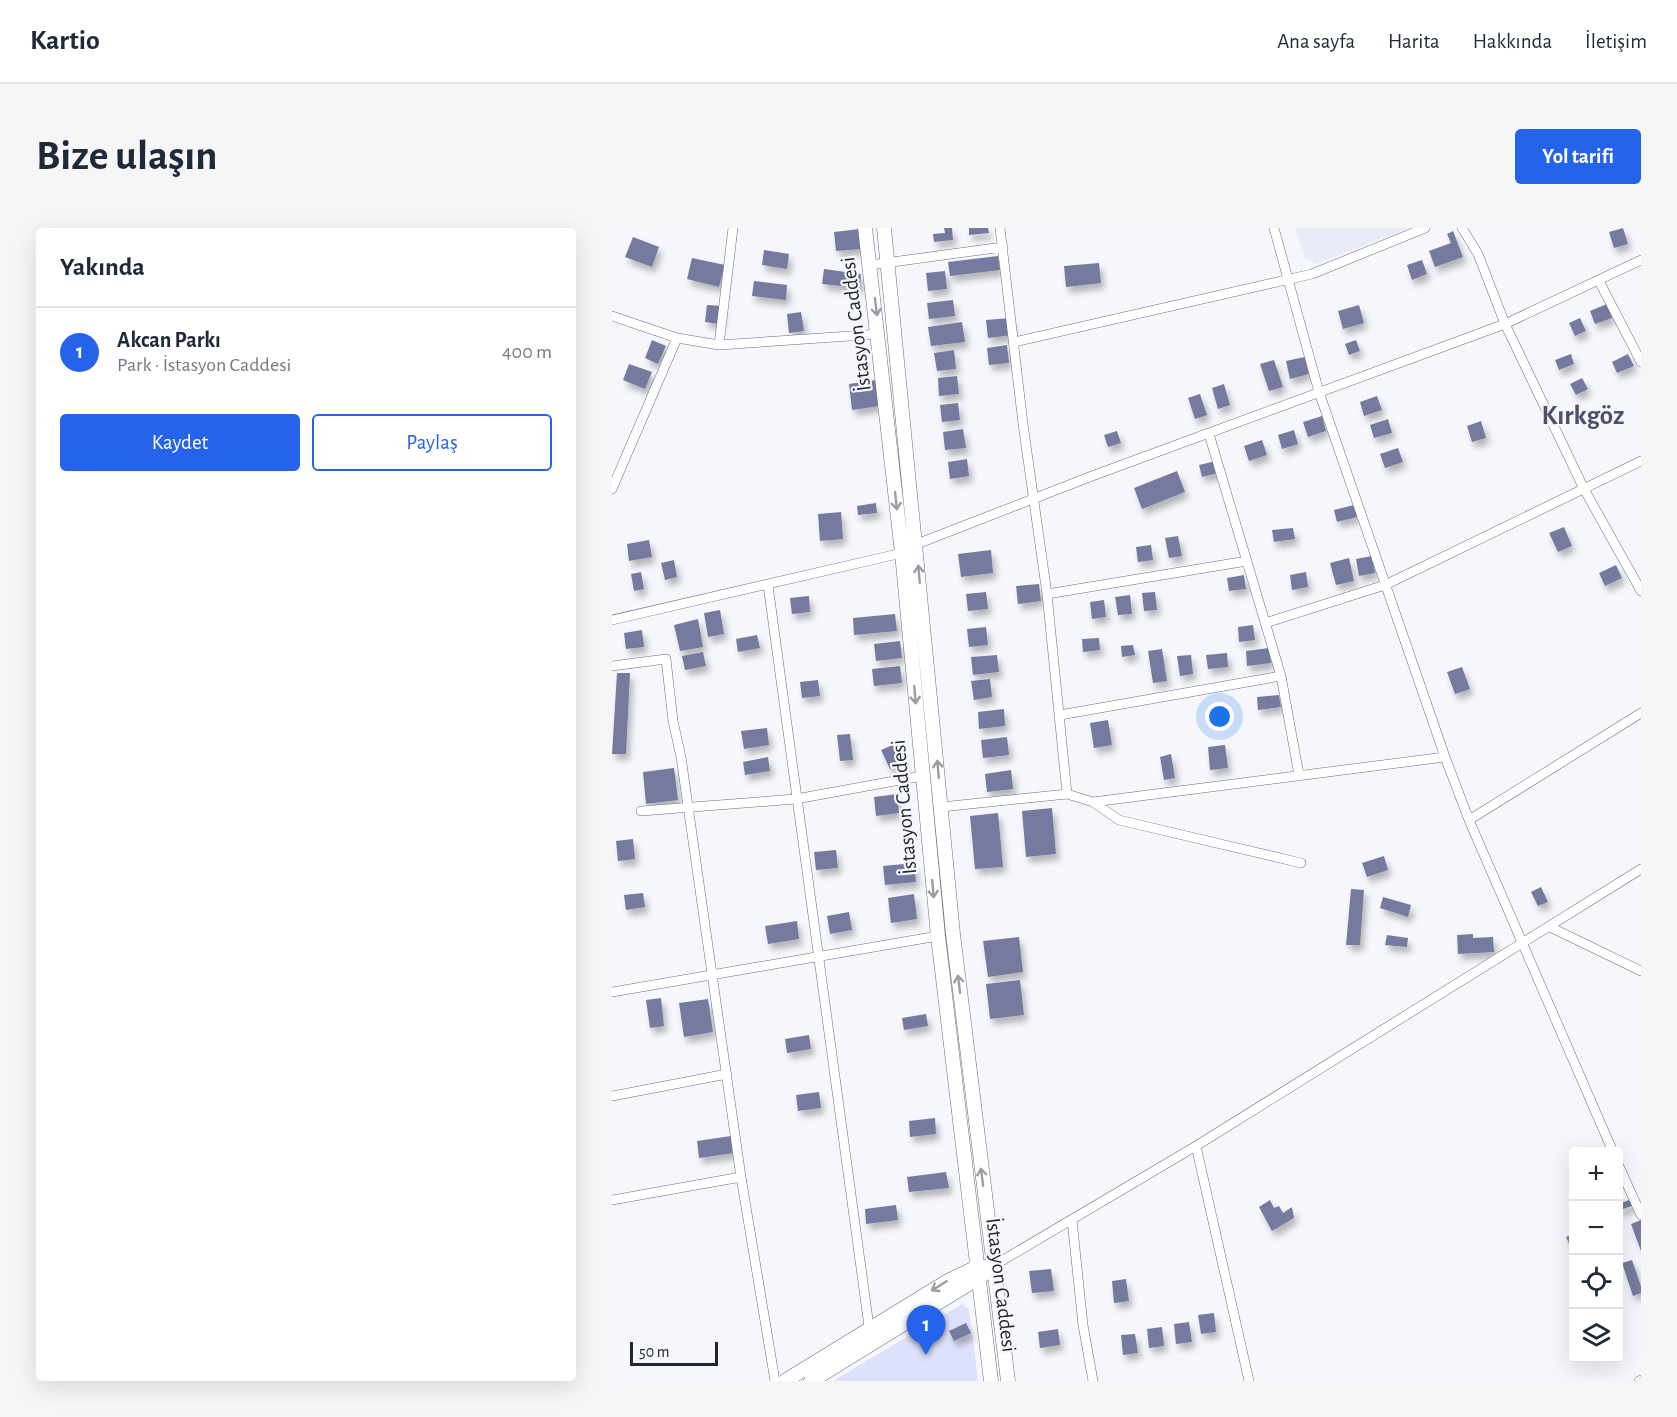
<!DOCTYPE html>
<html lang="tr">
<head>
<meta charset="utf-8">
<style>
	:root { --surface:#fff; --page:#f6f6f7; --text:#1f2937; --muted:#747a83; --line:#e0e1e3; --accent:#2563eb }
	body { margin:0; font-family:"Alegreya Sans",sans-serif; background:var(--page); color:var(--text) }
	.controls { position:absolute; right:18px; bottom:18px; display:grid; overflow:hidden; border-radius:6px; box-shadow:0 6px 24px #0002 }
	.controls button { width:54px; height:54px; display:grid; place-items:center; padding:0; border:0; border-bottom:2px solid var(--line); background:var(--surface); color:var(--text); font:30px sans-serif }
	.scale { position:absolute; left:18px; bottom:15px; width:88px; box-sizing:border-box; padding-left:6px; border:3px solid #23252f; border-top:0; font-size:16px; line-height:21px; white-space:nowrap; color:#23252f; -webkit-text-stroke:4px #f6f7fc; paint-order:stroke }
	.you { position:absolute; left:608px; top:489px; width:21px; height:21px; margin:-15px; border:4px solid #fff; border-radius:50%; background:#1a73e8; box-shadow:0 0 0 9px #1a73e833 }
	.badge { display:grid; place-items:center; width:39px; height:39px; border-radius:50%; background:var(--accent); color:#fff; font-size:20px; font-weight:700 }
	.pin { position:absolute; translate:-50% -50px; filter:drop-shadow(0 2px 3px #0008) }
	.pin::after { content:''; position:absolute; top:32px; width:21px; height:18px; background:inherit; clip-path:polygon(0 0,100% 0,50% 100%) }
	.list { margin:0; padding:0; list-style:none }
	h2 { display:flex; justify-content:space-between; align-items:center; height:78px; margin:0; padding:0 24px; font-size:26px }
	h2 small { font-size:20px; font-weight:400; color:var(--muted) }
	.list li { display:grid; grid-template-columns:39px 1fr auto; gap:18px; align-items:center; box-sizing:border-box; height:90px; padding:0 24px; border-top:2px solid var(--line) }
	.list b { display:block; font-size:22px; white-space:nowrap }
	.list p { margin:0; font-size:20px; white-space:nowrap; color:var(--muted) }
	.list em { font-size:20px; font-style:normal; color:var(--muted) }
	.actions { display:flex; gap:12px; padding:18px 24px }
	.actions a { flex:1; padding:14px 0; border:2px solid var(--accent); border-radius:6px; text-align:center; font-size:21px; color:var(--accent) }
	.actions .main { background:var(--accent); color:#fff }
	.icon { flex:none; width:33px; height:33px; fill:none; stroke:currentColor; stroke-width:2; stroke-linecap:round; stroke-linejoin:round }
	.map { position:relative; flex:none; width:1029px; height:1153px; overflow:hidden; border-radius:6px }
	header { display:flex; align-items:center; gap:36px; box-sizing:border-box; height:84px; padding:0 30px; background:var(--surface); border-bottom:2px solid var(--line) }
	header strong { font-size:28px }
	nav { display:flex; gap:33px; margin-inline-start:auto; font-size:21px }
	.intro { display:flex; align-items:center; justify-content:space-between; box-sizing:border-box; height:144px; padding:0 36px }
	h1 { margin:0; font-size:42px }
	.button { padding:15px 27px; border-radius:6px; background:var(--accent); color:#fff; font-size:21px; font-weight:700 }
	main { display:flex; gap:36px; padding:0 36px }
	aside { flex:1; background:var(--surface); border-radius:6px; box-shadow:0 6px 24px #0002 }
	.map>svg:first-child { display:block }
	.built { fill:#e9ebf9 }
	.green { fill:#dee1fb }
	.building { fill:#767a9f; filter:url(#shadow) }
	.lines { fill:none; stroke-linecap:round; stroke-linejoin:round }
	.street-casing { stroke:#696c83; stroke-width:10 }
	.secondary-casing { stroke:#696c83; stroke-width:15 }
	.street { stroke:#fff; stroke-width:9 }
	.secondary { stroke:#fff; stroke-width:14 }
	.oneway { stroke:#9c9da1 }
	.labels { text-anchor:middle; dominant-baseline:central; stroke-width:4.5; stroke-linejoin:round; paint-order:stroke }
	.street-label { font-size:21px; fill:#23252f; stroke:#f6f7fc }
	.district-label { font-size:27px; font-weight:bold; fill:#4e5167; stroke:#f6f7fc }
</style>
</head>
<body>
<header>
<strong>Kartio</strong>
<nav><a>Ana sayfa</a><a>Harita</a><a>Hakkında</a><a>İletişim</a></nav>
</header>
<div class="intro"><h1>Bize ulaşın</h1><a class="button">Yol tarifi</a></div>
<main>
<aside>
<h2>Yakında<small></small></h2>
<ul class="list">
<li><span class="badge">1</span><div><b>Akcan Parkı</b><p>Park · İstasyon Caddesi</p></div><em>400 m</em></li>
</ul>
<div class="actions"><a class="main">Kaydet</a><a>Paylaş</a></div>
</aside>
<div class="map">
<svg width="1029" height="1153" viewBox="0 0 1029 1153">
	<defs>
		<filter id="shadow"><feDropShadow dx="3.5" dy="6" stdDeviation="3" flood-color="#0004"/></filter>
	</defs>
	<rect width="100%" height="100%" fill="#f6f7fc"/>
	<path class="built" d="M683 0H797L704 36 693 30Z"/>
	<path class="green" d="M350 1076 357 1081 366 1153H221Z"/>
	<path class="building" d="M332 0H340L341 12 322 14 321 6 333 5Z
		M357 0H376L377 5 357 7Z
		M1011 0 1016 16 1002 20 997 4Z
		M248 1 250 21 224 23 222 4Z
		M841 3 851 29 823 39 817 23 839 15 835 6Z
		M21 9 47 19 40 39 13 29Z
		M152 22 177 26 175 41 150 37Z
		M386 28 388 42 338 48 336 34Z
		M80 30 113 37 107 59 75 51Z
		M810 32 815 46 800 52 795 37Z
		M487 35 489 55 454 59 452 38Z
		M212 41 249 46 248 60 210 56Z
		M333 43 335 61 316 63 314 45Z
		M142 53 175 57 174 72 140 68Z
		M341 72 343 88 317 91 315 75Z
		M995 76 1000 90 983 96 978 83Z
		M95 77 110 78 108 96 93 94Z
		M747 77 752 95 731 101 726 83Z
		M189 84 192 103 177 105 175 86Z
		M399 90 401 107 376 110 374 92Z
		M968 90 974 103 963 108 957 95Z
		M350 94 353 114 319 118 316 99Z
		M40 112 54 118 46 136 33 130Z
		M744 112 748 123 737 127 733 116Z
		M395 117 397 135 377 137 375 120Z
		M342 122 344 141 325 143 322 125Z
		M959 126 962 136 947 142 943 132Z
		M1016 126 1022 138 1005 145 1000 134Z
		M693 129 697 146 678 151 674 133Z
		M662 132 671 159 657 163 648 136Z
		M17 136 40 144 33 161 11 152Z
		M345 148 347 166 327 168 326 150Z
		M970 150 976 161 964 167 958 156Z
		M264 152 268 178 240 182 237 156Z
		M612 156 618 177 606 181 600 160Z
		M588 166 595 187 583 191 576 170Z
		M765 168 770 182 752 188 748 174Z
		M346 175 348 192 330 194 328 177Z
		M710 188 714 203 696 209 691 194Z
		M776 191 780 205 762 210 758 197Z
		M869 193 874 210 860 214 855 198Z
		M351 201 354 220 333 222 331 204Z
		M682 202 686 216 670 221 666 207Z
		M505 203 509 215 496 219 492 207Z
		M650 212 655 227 637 233 632 218Z
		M786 220 791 234 773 240 768 226Z
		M355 231 357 248 338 251 336 234Z
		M604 233 606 245 590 249 587 237Z
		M565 243 573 264 530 281 522 260Z
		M264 275 265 285 246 287 245 278Z
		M742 277 745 289 725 294 722 282Z
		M229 284 231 311 208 313 206 286Z
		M952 299 960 318 946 324 937 305Z
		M681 300 683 311 662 314 660 302Z
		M566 308 570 328 557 330 553 310Z
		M37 312 40 329 17 333 15 316Z
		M539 317 541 332 526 334 524 319Z
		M379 322 381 345 349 349 346 326Z
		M760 328 763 345 747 348 744 331Z
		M737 330 742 353 724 357 718 335Z
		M62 332 65 349 53 352 49 335Z
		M1004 337 1010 350 993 358 987 345Z
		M29 344 32 361 22 363 19 346Z
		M694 344 696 359 680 362 678 347Z
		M632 347 634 361 617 363 615 350Z
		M427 356 429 373 406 376 404 358Z
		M374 364 376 381 356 383 354 366Z
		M543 364 545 382 532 383 530 365Z
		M518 367 520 386 506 387 503 369Z
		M197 368 198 384 180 386 178 370Z
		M492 372 494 389 480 391 478 374Z
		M108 382 112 406 96 409 92 385Z
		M283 386 285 403 242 407 241 390Z
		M86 391 91 419 68 423 62 397Z
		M641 397 643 412 627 414 626 399Z
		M374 399 376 417 357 419 355 401Z
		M30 402 32 419 14 421 12 405Z
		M145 407 148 420 126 424 124 411Z
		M487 410 488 422 471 424 470 411Z
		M288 413 290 430 264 433 262 416Z
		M521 417 523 427 510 429 509 418Z
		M657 420 659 435 635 438 634 423Z
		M550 421 555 453 541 455 536 423Z
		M91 424 94 438 73 442 70 428Z
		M615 425 616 439 596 441 594 427Z
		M385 427 387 444 361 447 359 429Z
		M579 427 581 446 568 448 565 428Z
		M288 438 290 455 262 458 260 441Z
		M850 439 858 461 843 466 835 444Z
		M5 445H18L14 526H0Z
		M378 451 380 469 362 472 359 453Z
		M206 452 208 468 190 470 188 454Z
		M667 467 669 479 646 482 645 469Z
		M392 481 393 498 367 501 366 484Z
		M496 492 500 517 482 520 478 495Z
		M155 500 157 517 132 521 129 503Z
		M238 506 241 532 228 533 225 507Z
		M395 509 397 527 371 530 369 512Z
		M283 516 292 535 278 541 269 522Z
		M613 517 616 540 598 542 596 519Z
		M559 526 563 550 552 552 548 529Z
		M156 529 158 543 133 547 131 534Z
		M62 540 66 572 34 576 31 544Z
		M399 542 401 561 375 564 373 546Z
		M285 566 287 585 264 588 262 569Z
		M440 580 444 626 414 629 410 583Z
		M386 585 391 639 363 641 358 588Z
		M21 611 23 631 6 633 4 613Z
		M224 622 226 640 204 642 202 624Z
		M772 628 776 642 755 649 750 635Z
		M302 635 304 654 273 657 271 638Z
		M929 659 936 674 926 678 919 664Z
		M739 661 752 662 748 717H734Z
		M31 665 33 679 14 682 12 667Z
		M302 666 305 691 279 695 276 670Z
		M771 669 799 677 796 689 768 680Z
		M237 684 240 702 218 706 215 688Z
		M185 693 187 711 156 716 153 698Z
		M861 706V710L881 709 882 724 846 726 845 707Z
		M775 707 796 710 795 719 773 717Z
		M407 709 411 744 376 749 371 713Z
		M408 752 412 787 378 791 374 756Z
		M49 770 52 798 38 800 34 772Z
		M96 771 101 804 72 809 67 775Z
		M314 786 316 798 292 802 290 790Z
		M197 807 199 821 175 825 173 811Z
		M207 864 209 880 186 883 184 867Z
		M323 890 324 906 298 909 297 893Z
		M119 908 122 925 87 930 85 913Z
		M334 944 337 960 297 964 295 949Z
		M1020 971 1022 977 1006 983V976Z
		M658 972 662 980 667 978 671 985 680 979 682 990 660 1003 647 979Z
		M284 977 286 992 254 996 253 981Z
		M1029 992V1023L1019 996Z
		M962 1006V1019L959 1020 954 1009Z
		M1020 1032 1029 1058V1065L1021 1068 1010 1035Z
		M439 1041 442 1063 420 1065 417 1043Z
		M514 1051 517 1073 502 1075 500 1053Z
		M602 1085 604 1104 589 1106 586 1087Z
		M577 1094 580 1114 564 1116 562 1096Z
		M354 1095 359 1105 342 1113 337 1103Z
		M550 1099 552 1118 537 1120 535 1101Z
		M446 1101 448 1117 428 1120 426 1104Z
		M523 1106 526 1125 511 1127 509 1107Z"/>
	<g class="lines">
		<g class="street-casing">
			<path id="street" d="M662 0 707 164 833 529 857 592 1001 924
				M850 0 866 26 893 96 972 261 1029 363
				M258 37 391 19
				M987 53 1029 134
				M0 88 65 110 107 117 121 0
				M402 114 700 46 813 0
				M107 117 267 106
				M597 206 669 448 687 547
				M0 261 65 110
				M156 357 258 1106
				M435 366 635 333
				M0 392 290 325 305 316 480 248 893 96 1029 32
				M653 395 773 357 1029 233
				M0 438 54 431 61 493 69 529 129 949 0 972
				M448 487 669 448
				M455 566 481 574 507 592 689 635
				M481 574 833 529
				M329 579 455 566 435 366 411 196 388 0
				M29 583 184 571 310 548
				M857 592 1029 485
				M938 699 1029 743
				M0 764 326 708
				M0 868 115 846
				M584 918 637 1153
				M1006 936 1029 987
				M129 949 163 1153
				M460 992 471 1097 481 1153
				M381 1038 584 918 1029 641
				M1027 1153 1029 1152"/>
		</g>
		<g class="secondary-casing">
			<path id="secondary" d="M253 0 290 325 326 708 379 1153
				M272 0 341 706 396 1153
				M173 1153 336 1053 365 1039H373
				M199 1153 371 1047"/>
		</g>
		<use href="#street" class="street"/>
		<use href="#secondary" class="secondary"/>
	</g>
	<defs><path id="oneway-shaft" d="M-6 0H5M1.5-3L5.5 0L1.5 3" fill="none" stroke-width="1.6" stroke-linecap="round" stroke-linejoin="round" transform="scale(1.5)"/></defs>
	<g class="oneway">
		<use href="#oneway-shaft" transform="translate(264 79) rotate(83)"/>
		<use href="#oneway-shaft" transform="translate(284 273) rotate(84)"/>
		<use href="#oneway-shaft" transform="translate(307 346) rotate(-95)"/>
		<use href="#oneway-shaft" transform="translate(303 467) rotate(85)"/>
		<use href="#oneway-shaft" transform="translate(326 541) rotate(-95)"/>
		<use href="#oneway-shaft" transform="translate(321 661) rotate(85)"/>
		<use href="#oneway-shaft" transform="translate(347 756) rotate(-97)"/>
		<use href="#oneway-shaft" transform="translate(370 949) rotate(-97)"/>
		<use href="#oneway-shaft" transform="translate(327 1058) rotate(148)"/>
	</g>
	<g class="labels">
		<g class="street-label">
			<text transform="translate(244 96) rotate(-97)">İstasyon Caddesi</text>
			<text transform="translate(292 579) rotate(-95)">İstasyon Caddesi</text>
			<text transform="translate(389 1057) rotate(83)">İstasyon Caddesi</text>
		</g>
		<g class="district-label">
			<text x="971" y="187">Kırkgöz</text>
		</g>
	</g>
</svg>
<div class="controls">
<button>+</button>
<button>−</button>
<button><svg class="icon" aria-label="locate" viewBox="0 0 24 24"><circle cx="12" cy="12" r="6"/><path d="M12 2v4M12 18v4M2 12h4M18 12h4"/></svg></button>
<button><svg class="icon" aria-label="layers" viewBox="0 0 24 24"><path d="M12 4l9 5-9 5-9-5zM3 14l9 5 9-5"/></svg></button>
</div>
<div class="scale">50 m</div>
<div class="you"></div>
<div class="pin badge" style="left:314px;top:1127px">1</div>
</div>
</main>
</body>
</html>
